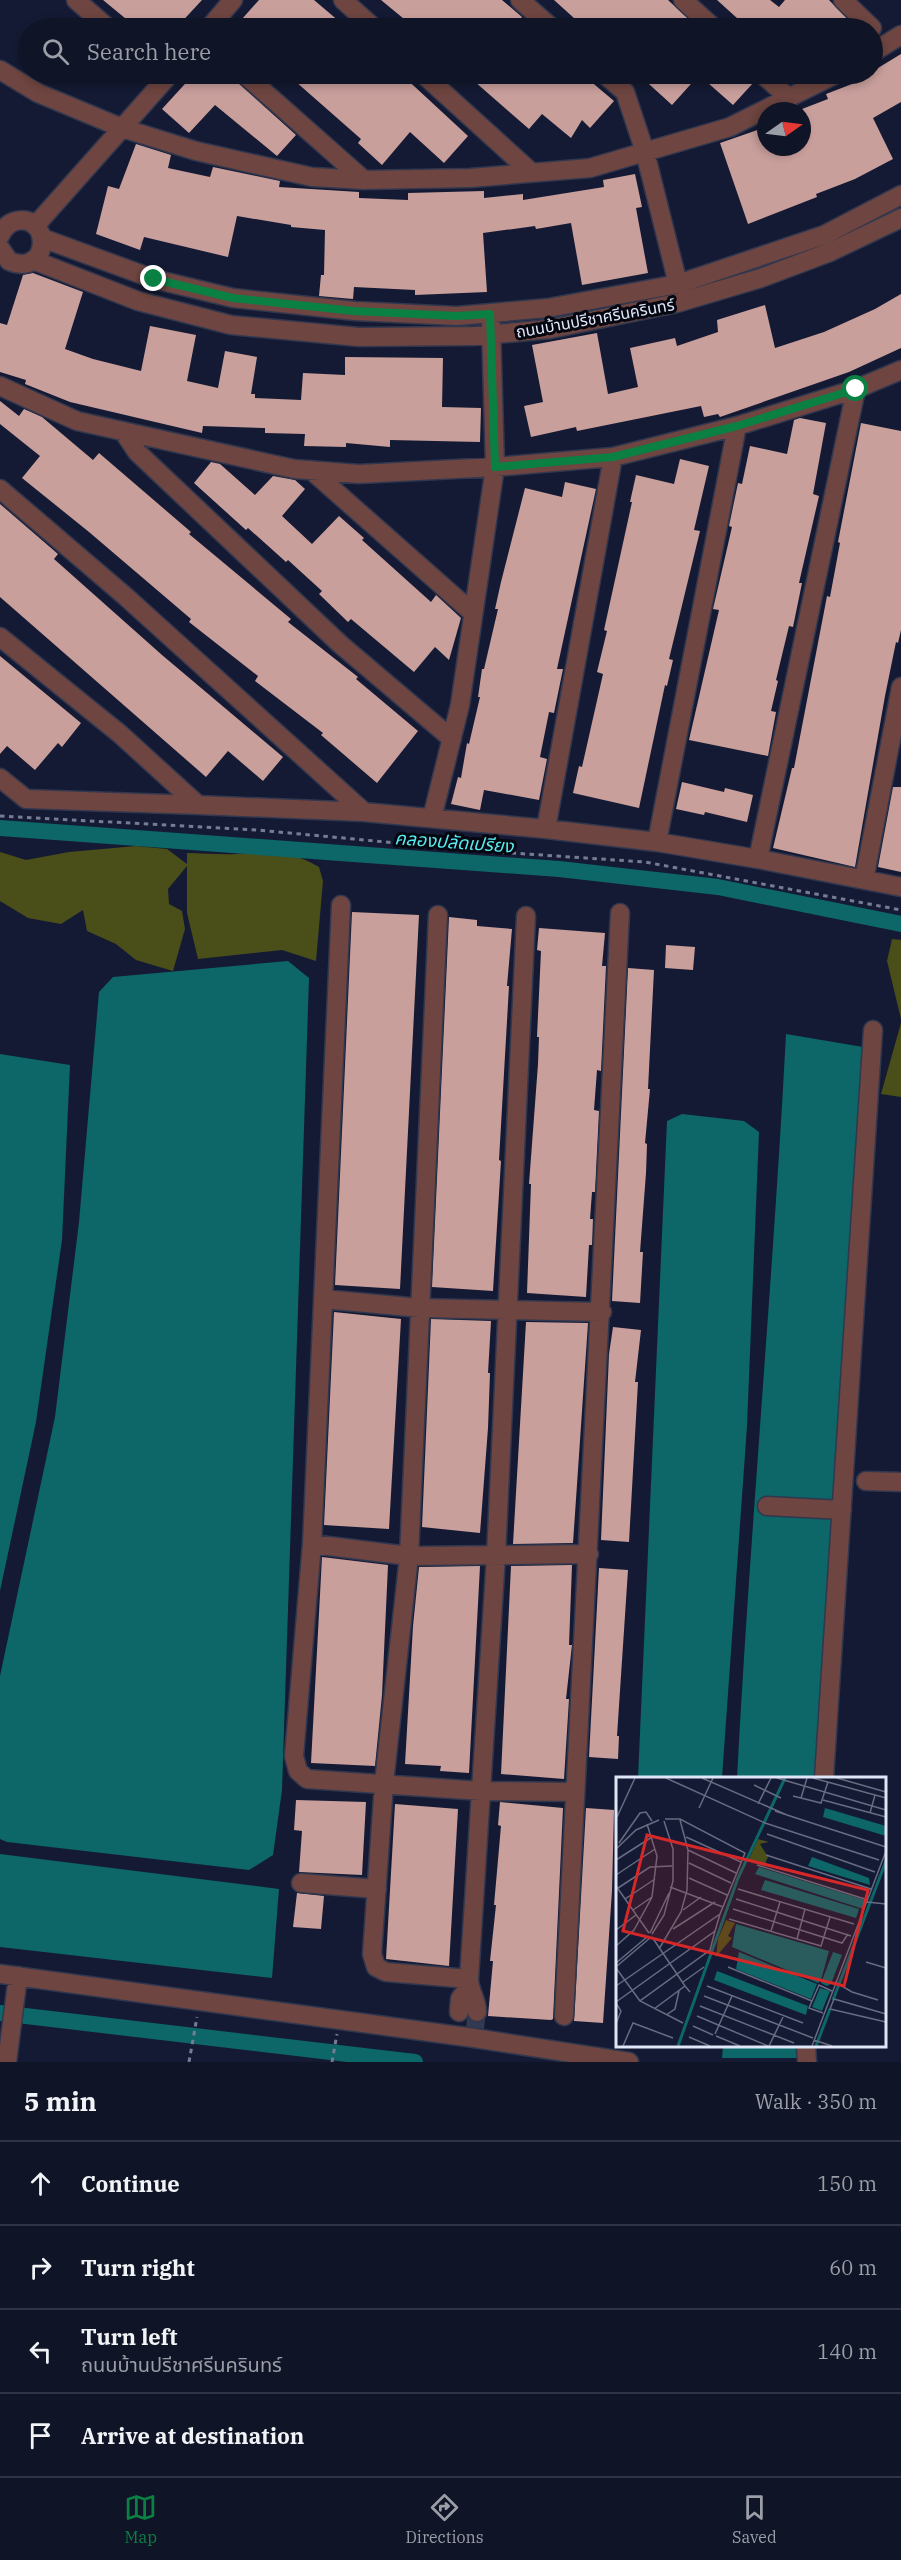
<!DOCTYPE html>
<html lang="en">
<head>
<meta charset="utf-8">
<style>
	:root { --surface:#0f1426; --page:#181d2e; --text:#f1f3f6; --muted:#9b9ea7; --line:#2f3343; --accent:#0b8043 }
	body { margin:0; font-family:"IBM Plex Serif","Noto Sans Thai",serif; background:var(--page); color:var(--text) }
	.compass { position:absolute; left:757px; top:102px; width:54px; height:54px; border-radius:50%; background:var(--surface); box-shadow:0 3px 9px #0003; rotate:76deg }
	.stop { position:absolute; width:18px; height:18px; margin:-14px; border:4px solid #0b8043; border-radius:50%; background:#fff }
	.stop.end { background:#0b8043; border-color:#fff; box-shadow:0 2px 6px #0008 }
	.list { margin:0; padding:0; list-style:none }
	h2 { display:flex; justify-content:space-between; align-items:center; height:78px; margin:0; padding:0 24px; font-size:26px }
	h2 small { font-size:20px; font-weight:400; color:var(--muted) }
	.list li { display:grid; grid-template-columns:39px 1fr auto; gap:18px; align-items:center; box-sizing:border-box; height:84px; padding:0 24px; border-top:2px solid var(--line) }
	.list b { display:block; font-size:22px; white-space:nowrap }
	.list p { margin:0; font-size:20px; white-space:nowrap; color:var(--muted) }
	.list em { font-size:20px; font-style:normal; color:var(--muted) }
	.icon { flex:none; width:33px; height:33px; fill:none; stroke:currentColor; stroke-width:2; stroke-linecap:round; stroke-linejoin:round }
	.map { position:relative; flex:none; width:901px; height:2062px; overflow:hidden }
	.search { position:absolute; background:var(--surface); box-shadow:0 3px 9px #0003; left:18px; right:18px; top:18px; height:66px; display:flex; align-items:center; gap:15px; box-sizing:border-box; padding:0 21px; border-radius:33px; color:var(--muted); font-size:22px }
	.sheet { height:414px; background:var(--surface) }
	nav { display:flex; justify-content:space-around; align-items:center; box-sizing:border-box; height:84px; border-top:2px solid var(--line); background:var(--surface); font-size:16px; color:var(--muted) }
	nav a { display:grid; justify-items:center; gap:3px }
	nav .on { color:var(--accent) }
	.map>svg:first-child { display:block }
	.forest { fill:#4a4e18 }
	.water { fill:#0d6667 }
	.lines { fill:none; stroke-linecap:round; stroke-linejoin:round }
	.canal { stroke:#0d6667; stroke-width:16 }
	.building { fill:#c99f9c }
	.minor-tunnel { stroke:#333950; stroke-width:18; stroke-dasharray:18 9; stroke-linecap:butt }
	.minor-casing { stroke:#31374e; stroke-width:21 }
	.path { stroke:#767c91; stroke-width:3; stroke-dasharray:4.5 4.5; stroke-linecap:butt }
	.minor { stroke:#6e4540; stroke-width:18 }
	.route { stroke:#0b8043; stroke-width:8 }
	.labels { text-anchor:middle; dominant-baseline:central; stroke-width:6; stroke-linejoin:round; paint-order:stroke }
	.street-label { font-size:16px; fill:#e0e6f7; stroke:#040610 }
	.water-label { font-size:18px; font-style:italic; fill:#56ecee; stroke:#040610 }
	.inset-river { fill:none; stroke:#0d6667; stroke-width:3 }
	.inset-road { fill:none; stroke:#666c81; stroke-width:1.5 }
	.view { fill:#d62828; fill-opacity:0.15; stroke:#d62828; stroke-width:3 }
	.inset-edge { fill:none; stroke:#e0e6f7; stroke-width:3 }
</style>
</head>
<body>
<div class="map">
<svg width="901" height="2062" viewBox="0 0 901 2062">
	<rect width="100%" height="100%" fill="#141a33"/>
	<path class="forest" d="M136 846 167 849 187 864V853C203 853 220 855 236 854 266 852 292 850 319 867L323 881 316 961 282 950 198 959 187 913V866L168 889 169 904 182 911 185 929 173 971 136 960 116 944 87 931 83 910 61 924 28 918 0 901V852L26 860 69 852Z
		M892 939 901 940V1019L887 961Z
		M901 1023V1097L881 1094Z"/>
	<path class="water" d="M288 961 309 978 282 1790 273 1855 249 1870 7 1842 0 1839V1676L55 1417 79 1222 99 992 113 977Z
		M786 1034 863 1047 816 1778H737C750 1530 773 1282 786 1034Z
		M0 1054 70 1065 62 1240 36 1422 0 1591Z
		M682 1114 744 1121 759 1132 747 1426 722 1778H638L667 1121Z
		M0 1854 279 1889 272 1978 0 1947Z
		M723 2046H800V2058H722Z"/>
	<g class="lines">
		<path class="canal" d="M0 828 559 869 718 887 901 924
			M0 2013 415 2062"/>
	</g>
	<path class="building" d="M103 0H202L176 28H137Z
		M259 0H314L347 28H293L287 23 282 28H234Z
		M381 0H502L522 17 520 20 530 28H415Z
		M554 0H668L698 28H585Z
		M717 0H770L779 7 785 0H829L856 28H748Z
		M901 54V102L873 118 893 159 855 179 816 194 817 197 748 224 720 143 766 127V147H802V109L828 99 826 94 865 79 863 76 873 74V71Z
		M194 74H228L296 135 277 156 215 105 189 133 162 109Z
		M287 74H401L468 136 444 163 410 132 382 165 358 143 361 139Z
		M466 74H582L614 101 590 128 582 120 571 138 542 114 529 129Z
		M638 74H751L754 82 733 105 699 75 672 105Z
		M136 144 171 155 168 168 210 177 213 167 280 181 279 187 359 192V198L408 200V193L484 191V198L523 194V200L604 187 603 180 635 174 642 207 636 208 648 273 582 285 571 223 536 229 535 226 483 233 487 292 415 295V290L354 287 353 299 319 296 321 275H324L325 230 291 227V225L237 216 228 257 144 237 140 250 96 234 108 186 119 189Z
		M33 273 83 292 65 349 93 359 141 371 150 326 196 335 187 381 218 388 225 351 257 357 251 394H255V398L301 400 303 373 345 375V357L443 358 442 407 481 408 480 442 390 440V447L346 443V447L304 446 305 434 265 433V428L203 426 202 433 70 402 25 384 26 380 0 372V323L7 325 23 275Z
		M901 294V348L849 372 720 417 718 414 704 417 701 406 577 431 576 427 531 437 524 406 543 402 532 345 597 333 608 394 638 387 630 348 675 338 677 346 718 332 717 320 765 305 775 348 824 332 875 309Z
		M0 401 19 416 24 409 42 417 93 460 99 453 191 532 189 534 291 619 288 622 358 677 356 679 418 731 377 783 321 735 323 733 255 681 258 676 189 622 191 619 89 532 22 478 40 456 0 424Z
		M800 418 826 423 813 494 819 496 799 583H802L793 627 789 626 776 680 778 681 771 711 776 712 768 756 689 740 719 610 713 609 732 527 729 526 738 483 742 484 750 446 787 454 794 420Z
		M861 423 901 431V630L898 643 896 642 885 696 855 867 773 848 792 768H794L827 596 830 597 840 543 838 542Z
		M680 459 709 466 694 530 700 531 669 659 673 660 667 686 665 685 639 808 573 793 579 766 582 767 603 674 597 672 607 631 604 630 632 502H630L636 475 674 484Z
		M211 462 220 464 255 495 273 476 295 480 305 489 282 516 312 544 339 516 364 538 362 540 431 602 436 595 461 618 449 660 435 647 414 672 351 619 348 622 319 594 322 591 288 560 286 562 248 528 246 530 194 483Z
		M565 482 596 489 557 669H563L554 713 549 712 540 757 547 759 539 800 484 790 480 810 451 804 458 777 461 778 467 743 469 744 480 697H478L482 669H484L498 609H495L501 582 525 488 562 497Z
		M0 504 58 554 54 559 162 655 283 757 263 781 228 751 206 777 0 597Z
		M0 656 81 723 62 747 58 743 35 770 7 746 0 754Z
		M682 782 724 792 725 788 753 795 747 822 705 812 704 815 676 809Z
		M893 787H901V872L878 867Z
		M352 912 419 915 400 1289 335 1285Z
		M449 917 477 920V926L512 929 507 986H509L499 1160 501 1161 493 1291 432 1287Z
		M539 928 605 933 602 966H606L601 1071 597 1070 594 1110 599 1111 595 1192H592L590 1219H593L592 1245H589L586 1297 527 1293 531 1184H529L538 1064 539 1037H537L541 951 537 950Z
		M666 945 695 947 693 970 665 968Z
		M628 968 654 970 648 1089H650L645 1143 647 1144 646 1173 640 1252H643L640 1303 612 1301Z
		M334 1312 401 1319 389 1529 324 1525Z
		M431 1319 491 1321 488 1373H490L488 1428 480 1533 422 1527Z
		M526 1322 588 1323 573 1543 513 1544Z
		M613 1327 641 1330 635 1382H638L629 1542 601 1540 609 1354Z
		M322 1557 388 1565 382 1695 375 1766 311 1763Z
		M572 1565 569 1645H572L566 1699H569L564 1779 501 1774 511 1566Z
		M480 1566 469 1773 440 1771 441 1766 405 1764 413 1626 419 1567Z
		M599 1568 628 1570 617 1736H619L618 1759 589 1757Z
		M296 1800 366 1802 362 1875 299 1872 302 1831 294 1830Z
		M500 1802 563 1808 553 2019 551 2020 488 2016 493 1961H490L496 1905H494L501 1826 498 1825Z
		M395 1804 458 1809 449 1966 386 1959Z
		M586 1808 614 1810 612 1891 603 2023 574 2021Z
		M297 1893 324 1896 321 1929 293 1927Z"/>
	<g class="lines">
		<path class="minor-tunnel" d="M475 2028 477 2012"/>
		<g class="minor-casing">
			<path id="minor" d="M76 0 108 28
				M343 0 374 28
				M520 0 552 28
				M683 0 714 28
				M843 0 872 28
				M209 28 233 0
				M872 53 901 35
				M0 70 38 93 122 128 196 151 312 177 364 180 470 178 590 168 730 127 836 74
				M244 74 364 180
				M423 74 532 173
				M604 74 625 92 645 152 678 284
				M762 74 789 98
				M35 226 170 74
				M0 236C3 229 8 223 16 221 52 213 51 278 9 261L0 248
				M42 238 154 279 233 298 355 311 457 316 548 308 678 284 824 235 901 195
				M33 260 138 301 231 325 359 337 474 336 550 329 677 303 761 278 830 252 901 218
				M0 386 77 421 294 469 359 474 495 467 613 457 737 426 856 389 901 370
				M123 431 137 452 340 644 452 739
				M311 470 473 613
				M0 489 125 596 364 812 546 829 657 842 758 859 901 887
				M0 637 120 734 198 805 364 812
				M0 778 26 799 198 805
				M432 818 460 705 495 467 491 325
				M546 829 613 457
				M657 842 737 426
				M758 859 856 389
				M864 880 901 687
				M341 905 312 1544 294 1756 298 1771 307 1779 481 1791 574 1792
				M438 915 409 1556 384 1783 372 1954 376 1967 386 1972 469 1979
				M323 1299 420 1308 602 1312
				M866 1481 901 1482
				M767 1506 842 1510
				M312 1544 409 1556 589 1554
				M824 1778 873 1030
				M301 1883 377 1889
				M0 1974 474 2038 629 2062
				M459 2012 460 1999 469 1986
				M477 2012C477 1999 469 1991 469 1979L496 1556 526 916
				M564 2016 620 913
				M806 2046 807 2062
				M7 2062 18 1976"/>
		</g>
		<path class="path" d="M0 816 257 830 482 851 645 862 901 910
			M189 2062 197 2017
			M332 2062 337 2034"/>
		<use href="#minor" class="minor"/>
	</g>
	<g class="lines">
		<path class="route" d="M154 279 233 298 354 311 457 316 490 314 495 467 613 457 737 426 856 389"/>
	</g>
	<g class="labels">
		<g class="street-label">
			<text transform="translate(595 318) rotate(-10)">ถนนบ้านปรีชาศรีนครินทร์</text>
		</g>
		<g class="water-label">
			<text transform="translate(454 842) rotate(4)">คลองปลัดเปรียง</text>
		</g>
	</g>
	<g transform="translate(616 1777)">
		<rect width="270" height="270" fill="#141a33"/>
		<path d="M142 62 153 65 144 67 152 80 148 89 132 84ZM110 143 119 146 112 159 116 161 100 180 102 162Z" fill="#4a4e18"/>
		<path d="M209 31 270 49V59L207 40ZM196 80 253 101 254 108 192 89ZM143 90 249 123 247 132 139 97ZM149 103 243 132 240 141 145 113ZM120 147 213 174 205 203 202 206 116 170ZM123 175 201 207 195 222 120 192ZM217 175 226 178 215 207 211 209 205 206ZM101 194 192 229 190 238 98 203ZM204 211 214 214 206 234 196 230Z" fill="#0d6667"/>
		<path class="inset-river" d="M217 223 270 84M62 269 122 101 169 1M200 269 214 232"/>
		<path class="inset-road" d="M50 1 149 46 263 83M86 1 171 38 159 34M161 1 270 33M197 1 270 21M221 1 270 15M138 8 165 21M177 19 205 26 212 5M185 21 191 1M207 23 270 40M142 27 155 1M83 31 97 1M254 36 259 18M171 38 270 70M1 40 19 1M151 57 259 95M70 60 125 85M3 66 24 36 30 35 36 44M0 72 20 53 43 43M72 73 120 96M150 78 255 112M0 83 36 60M73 86 115 106M141 88 252 123M0 98 39 72M73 101 111 118M0 109 33 156M54 110 107 130M2 111 34 90 56 89M122 112 238 147M9 122 39 102M120 122 235 159M251 125 270 127M117 132 226 166 232 157M17 133 36 120M67 133 85 120M113 142 205 169 214 140M57 152 99 125M0 153 20 138M155 154 164 125M34 156 53 116M36 157 48 138 57 104V72L48 44M36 160 69 209M181 162 189 132M0 169 18 153 36 120 41 79 31 47M43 172 65 135 71 113 72 73 64 43M250 185 270 191M0 186 31 160M1 189 34 161M112 190 196 224 193 231 207 236M0 191 24 224M67 205 88 190M219 205 236 215 262 223M0 209 104 137 129 76 64 42H49M91 209 187 246M88 219 197 261M196 224 203 208 216 214M0 225 99 154 104 137M0 226 5 234 0 247M84 229 178 266M38 232 69 209 74 215M270 237 218 222 214 232 270 245M50 238 59 232 63 214M81 239 152 269M67 246 24 224 94 173 99 154M77 249 97 258M99 257 116 219M100 259 124 269M73 260 94 269M198 263 216 269M7 269 17 246 57 261M153 269 167 240M196 269 270 74"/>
		<path class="view" d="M31 58 252 113 228 209 7 154Z"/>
		<rect width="270" height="270" class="inset-edge"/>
	</g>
</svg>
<svg class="compass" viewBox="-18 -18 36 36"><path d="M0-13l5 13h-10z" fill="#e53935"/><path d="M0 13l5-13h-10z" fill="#9b9ea7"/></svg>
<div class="stop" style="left:856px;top:389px"></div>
<div class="stop end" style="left:154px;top:279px"></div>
<div class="search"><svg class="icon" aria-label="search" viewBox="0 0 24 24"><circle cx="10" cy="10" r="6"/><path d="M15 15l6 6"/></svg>Search here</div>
</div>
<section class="sheet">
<h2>5 min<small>Walk · 350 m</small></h2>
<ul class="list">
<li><svg class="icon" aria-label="ahead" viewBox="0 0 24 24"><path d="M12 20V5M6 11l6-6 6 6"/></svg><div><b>Continue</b></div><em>150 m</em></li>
<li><svg class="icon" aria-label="right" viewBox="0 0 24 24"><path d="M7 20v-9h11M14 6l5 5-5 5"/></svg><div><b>Turn right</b></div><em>60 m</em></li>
<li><svg class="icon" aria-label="left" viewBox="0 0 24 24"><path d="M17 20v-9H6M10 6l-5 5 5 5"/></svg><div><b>Turn left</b><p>ถนนบ้านปรีชาศรีนครินทร์</p></div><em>140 m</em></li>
<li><svg class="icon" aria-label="arrive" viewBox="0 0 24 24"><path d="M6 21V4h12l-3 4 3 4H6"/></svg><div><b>Arrive at destination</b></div></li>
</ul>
</section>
<nav>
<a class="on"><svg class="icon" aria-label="map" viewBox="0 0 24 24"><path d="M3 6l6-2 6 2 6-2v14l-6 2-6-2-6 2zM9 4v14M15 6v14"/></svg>Map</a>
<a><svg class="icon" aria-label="directions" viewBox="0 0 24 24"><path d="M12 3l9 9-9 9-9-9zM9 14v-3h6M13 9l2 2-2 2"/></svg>Directions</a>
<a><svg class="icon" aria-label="saved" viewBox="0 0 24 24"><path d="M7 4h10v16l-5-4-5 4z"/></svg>Saved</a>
</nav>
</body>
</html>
